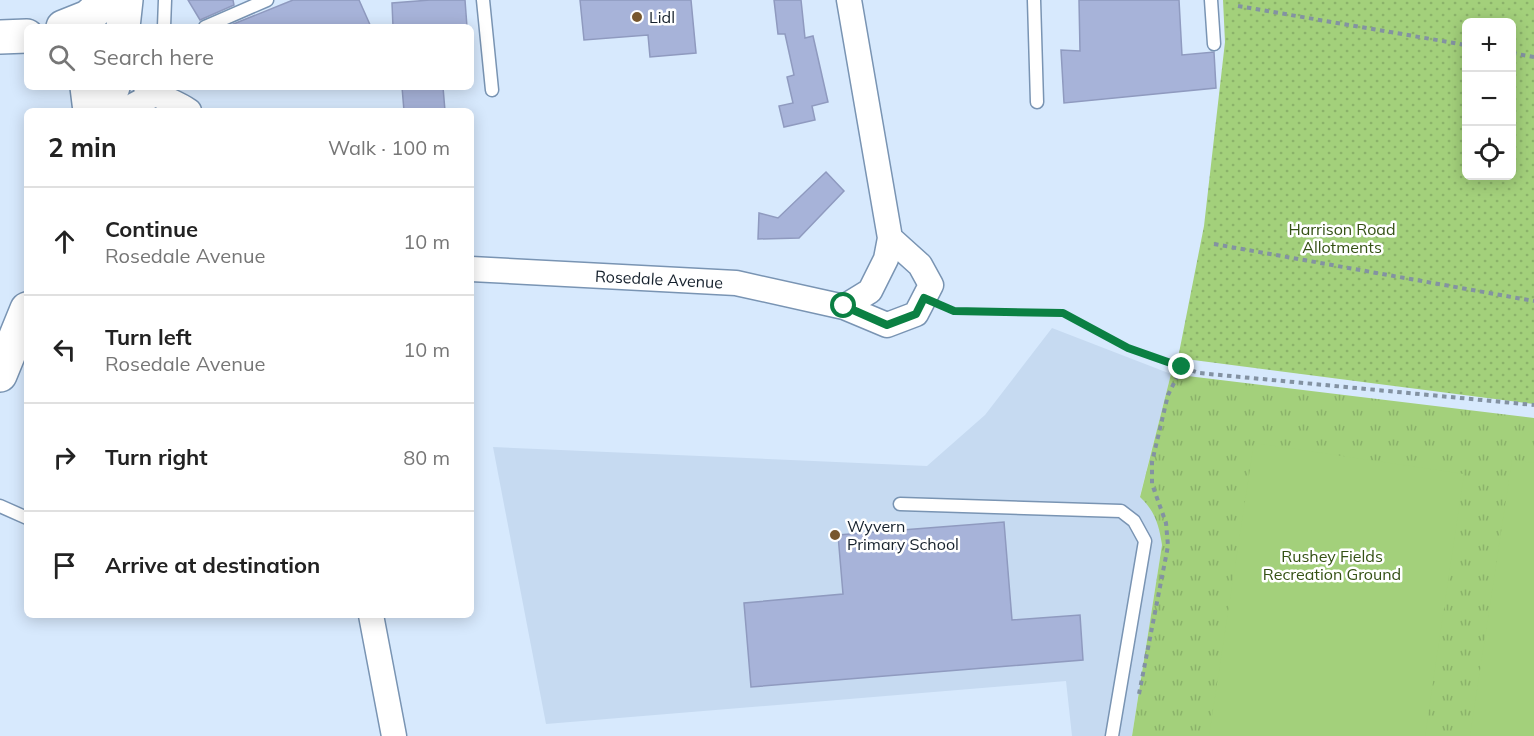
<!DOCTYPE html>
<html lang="en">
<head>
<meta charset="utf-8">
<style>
	:root { --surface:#fff; --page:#f2f2f2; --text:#222; --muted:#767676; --line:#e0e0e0 }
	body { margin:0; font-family:Mulish,sans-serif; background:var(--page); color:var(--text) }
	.controls { position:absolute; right:18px; top:18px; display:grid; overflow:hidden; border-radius:9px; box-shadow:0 3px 15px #0003 }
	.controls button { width:54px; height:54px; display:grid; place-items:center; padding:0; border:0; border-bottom:2px solid var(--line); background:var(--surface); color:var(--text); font:30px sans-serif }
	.stop { position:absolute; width:18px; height:18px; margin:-14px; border:4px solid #0b8043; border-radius:50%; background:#fff }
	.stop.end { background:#0b8043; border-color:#fff; box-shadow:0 2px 6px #0008 }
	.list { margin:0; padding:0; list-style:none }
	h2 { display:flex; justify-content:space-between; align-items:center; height:78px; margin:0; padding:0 24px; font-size:26px }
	h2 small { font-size:20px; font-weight:400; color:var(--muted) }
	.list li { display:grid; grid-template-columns:39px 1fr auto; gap:18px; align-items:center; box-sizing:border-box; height:108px; padding:0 24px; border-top:2px solid var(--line) }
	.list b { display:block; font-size:22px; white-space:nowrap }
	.list p { margin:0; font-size:20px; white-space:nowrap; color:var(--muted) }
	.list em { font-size:20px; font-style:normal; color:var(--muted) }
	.icon { flex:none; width:33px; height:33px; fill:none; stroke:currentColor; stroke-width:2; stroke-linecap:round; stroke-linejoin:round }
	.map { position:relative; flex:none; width:1534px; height:736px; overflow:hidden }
	.search { position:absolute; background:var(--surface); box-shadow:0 3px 15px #0003; left:24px; top:24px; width:450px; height:66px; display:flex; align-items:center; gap:15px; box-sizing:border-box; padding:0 21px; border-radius:9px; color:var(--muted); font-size:22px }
	.panel { position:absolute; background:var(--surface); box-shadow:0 3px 15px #0003; left:24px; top:108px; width:450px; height:510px; border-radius:9px }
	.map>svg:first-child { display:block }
	.built { fill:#c6daf1 }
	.grass { fill:url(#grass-dots); fill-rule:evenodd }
	.park { fill:url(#park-tufts) }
	.pitch { fill:#a3d07b }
	.building { fill:#a7b3d9; stroke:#8f9abf; stroke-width:1.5 }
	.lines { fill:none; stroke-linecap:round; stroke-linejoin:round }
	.lane-casing { stroke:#7994b3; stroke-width:15 }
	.street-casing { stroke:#7994b3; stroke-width:27 }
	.secondary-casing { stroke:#7994b3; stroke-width:36 }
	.path { stroke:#8392a2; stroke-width:4; stroke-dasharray:4.5 4.5; stroke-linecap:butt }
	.lane { stroke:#fff; stroke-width:12 }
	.street { stroke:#fff; stroke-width:24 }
	.secondary { stroke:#fff; stroke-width:33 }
	.route { stroke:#0b8043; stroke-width:8 }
	.poi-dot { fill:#78572e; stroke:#fff; stroke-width:2 }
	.labels { text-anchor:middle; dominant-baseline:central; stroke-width:5; stroke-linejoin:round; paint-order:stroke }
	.poi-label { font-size:16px; fill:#15202c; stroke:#fff; text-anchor:start }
	.park-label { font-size:16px; fill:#345114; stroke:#fff }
	.street-label { font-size:16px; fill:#15202c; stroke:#fff }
</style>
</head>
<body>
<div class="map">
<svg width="1534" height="736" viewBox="0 0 1534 736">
	<defs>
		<pattern id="grass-dots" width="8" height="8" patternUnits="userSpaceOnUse" patternTransform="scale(1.5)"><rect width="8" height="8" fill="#a3d07b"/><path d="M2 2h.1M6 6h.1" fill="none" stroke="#8bb26a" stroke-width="1.8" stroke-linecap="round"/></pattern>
		<pattern id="park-tufts" width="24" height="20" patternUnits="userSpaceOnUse" patternTransform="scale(1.5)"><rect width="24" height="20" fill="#a3d07b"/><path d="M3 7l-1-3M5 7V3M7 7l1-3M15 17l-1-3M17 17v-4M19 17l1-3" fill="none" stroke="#8bb26a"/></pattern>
	</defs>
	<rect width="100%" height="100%" fill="#d7e9fd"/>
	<path class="built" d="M1052 328 1171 374 1140 496 1150 506 1160 525 1162 545 1132 736H1072L1066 681 546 724 493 447 927 466 985 415Z"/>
	<path class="grass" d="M1223 0H1534V404L1178 358 1204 226 1225 42ZM1466 22H1512V176H1466Z"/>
	<path class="park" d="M1171 374 1534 418V736H1132L1162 545C1159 525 1155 511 1140 497Z"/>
	<path class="pitch" d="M1254 443 1464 474 1425 736H1209Z
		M1512 460 1534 463V736H1470Z"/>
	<path class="building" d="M188 0H233L234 5 200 20Z
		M293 0H359L371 27H226Z
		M430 0H465L467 27H393L392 3Z
		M580 0H691L696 53 650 57 648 35 584 40Z
		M774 0H801L805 38 813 36 828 102 812 106 815 120 784 127 779 106 793 103 787 77 794 75 785 34H778Z
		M1079 0H1179L1182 55 1214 52 1216 88 1064 103 1061 50 1080 51Z
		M402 87H443L445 111H404Z
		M826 172 844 191 799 238 758 239 759 213 778 218Z
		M1004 522 1012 620 1080 615 1083 660 751 687 744 603 843 594 838 535Z"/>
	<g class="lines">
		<g class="lane-casing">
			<path id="lane" d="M483 0 492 90
				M1034 0 1037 102
				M1211 0 1214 44
				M164 27 165 0
				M205 27 267 0
				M900 504 1121 511 1134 521 1145 541 1112 736
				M0 506 27 518"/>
		</g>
		<g class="street-casing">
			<path id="street" d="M146 87C159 98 175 101 189 111
				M123 111 155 94
				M471 269 736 283 844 307 870 291 886 259 890 238 849 0
				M844 307 887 325 916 314 931 285 920 265 890 238
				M371 615 394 736"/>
		</g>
		<g class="secondary-casing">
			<path id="secondary" d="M63 27 88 17 107 0
				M123 27 126 0
				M0 37 27 36
				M87 87 90 111
				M103 111 113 87
				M0 375 27 309"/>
		</g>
		<path class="path" d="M1238 6 1466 45
			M1512 53 1534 57
			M1214 244 1534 301
			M944 307 954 311 1063 313 1128 348 1199 373 1534 405
			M1139 694 1168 546 1166 523 1152 484V462L1168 395 1182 367"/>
		<use href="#lane" class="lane"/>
		<use href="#street" class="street"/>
		<use href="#secondary" class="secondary"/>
	</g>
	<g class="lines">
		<path class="route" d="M844 306 887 325 916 314 924 298 954 311 1063 313 1128 348 1182 367"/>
	</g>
	<g class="poi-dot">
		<circle cx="637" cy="17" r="6"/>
		<circle cx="835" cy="535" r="6"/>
	</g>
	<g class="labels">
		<g class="poi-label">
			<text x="649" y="17">Lidl</text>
			<text x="847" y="526">Wyvern<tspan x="847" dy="18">Primary School</tspan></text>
		</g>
		<g class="park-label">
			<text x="1342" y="229">Harrison Road<tspan x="1342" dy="18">Allotments</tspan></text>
			<text x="1332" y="556">Rushey Fields<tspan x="1332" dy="18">Recreation Ground</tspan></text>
		</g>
		<g class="street-label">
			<text transform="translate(659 279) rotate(3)">Rosedale Avenue</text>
		</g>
	</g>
</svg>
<div class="controls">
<button>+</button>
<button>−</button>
<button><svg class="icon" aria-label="locate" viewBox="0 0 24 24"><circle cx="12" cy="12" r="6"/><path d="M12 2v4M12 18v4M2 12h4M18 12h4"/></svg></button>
</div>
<div class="stop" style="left:844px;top:306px"></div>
<div class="stop end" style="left:1182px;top:367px"></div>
<div class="search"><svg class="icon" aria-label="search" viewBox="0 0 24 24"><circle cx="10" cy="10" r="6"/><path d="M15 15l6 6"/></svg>Search here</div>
<section class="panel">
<h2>2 min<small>Walk · 100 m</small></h2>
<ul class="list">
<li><svg class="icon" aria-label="ahead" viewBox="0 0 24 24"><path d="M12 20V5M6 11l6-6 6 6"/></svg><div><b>Continue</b><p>Rosedale Avenue</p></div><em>10 m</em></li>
<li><svg class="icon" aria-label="left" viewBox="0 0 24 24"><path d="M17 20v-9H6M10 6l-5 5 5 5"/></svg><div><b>Turn left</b><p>Rosedale Avenue</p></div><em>10 m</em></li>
<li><svg class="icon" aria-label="right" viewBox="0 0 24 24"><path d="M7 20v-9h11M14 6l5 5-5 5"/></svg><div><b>Turn right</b></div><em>80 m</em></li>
<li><svg class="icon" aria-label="arrive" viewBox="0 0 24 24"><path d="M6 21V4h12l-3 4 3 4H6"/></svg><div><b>Arrive at destination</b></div></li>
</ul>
</section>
</div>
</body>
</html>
